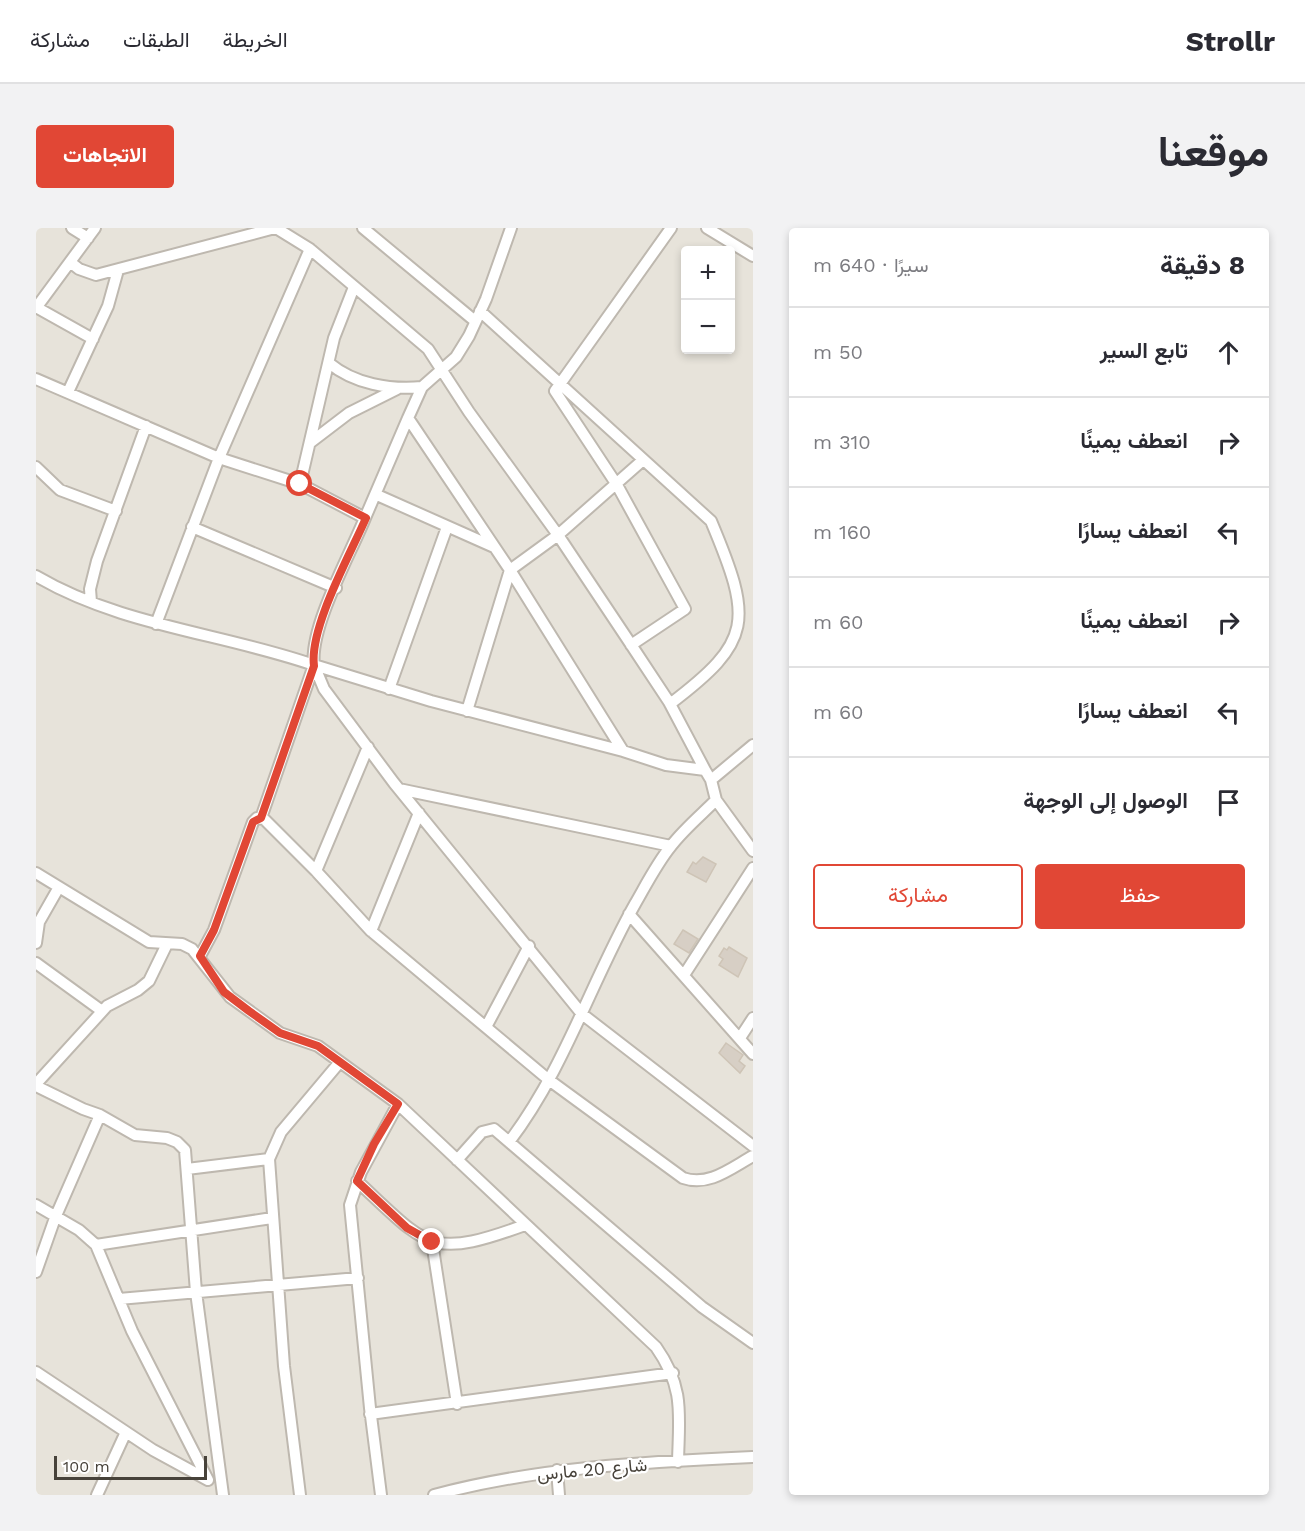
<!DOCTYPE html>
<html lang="ar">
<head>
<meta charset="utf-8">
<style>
	:root { --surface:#fff; --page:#f2f2f3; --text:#2b2b33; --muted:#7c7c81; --line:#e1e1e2; --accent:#e14735 }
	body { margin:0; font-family:"Work Sans",Vazirmatn,sans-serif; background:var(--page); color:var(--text); direction:rtl }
	.controls { position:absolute; right:18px; top:18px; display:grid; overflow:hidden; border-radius:6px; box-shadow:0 3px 9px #0003 }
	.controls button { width:54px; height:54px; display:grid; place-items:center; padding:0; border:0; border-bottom:2px solid var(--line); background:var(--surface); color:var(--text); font:30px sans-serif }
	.scale { position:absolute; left:18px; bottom:15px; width:153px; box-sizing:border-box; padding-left:6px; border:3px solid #47423a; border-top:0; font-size:16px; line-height:21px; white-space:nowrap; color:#47423a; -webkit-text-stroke:4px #fff; paint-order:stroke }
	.stop { position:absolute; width:18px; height:18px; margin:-14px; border:4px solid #e14735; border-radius:50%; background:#fff }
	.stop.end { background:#e14735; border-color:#fff; box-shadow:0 2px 6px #0008 }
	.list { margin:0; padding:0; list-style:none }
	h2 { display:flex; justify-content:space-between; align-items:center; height:78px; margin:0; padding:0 24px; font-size:26px }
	h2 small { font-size:20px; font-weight:400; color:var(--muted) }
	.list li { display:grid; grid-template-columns:39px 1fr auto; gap:18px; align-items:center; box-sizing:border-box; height:90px; padding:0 24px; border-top:2px solid var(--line) }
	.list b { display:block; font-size:22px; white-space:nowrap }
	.list em { font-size:20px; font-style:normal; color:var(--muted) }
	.actions { display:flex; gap:12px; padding:18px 24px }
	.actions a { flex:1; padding:14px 0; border:2px solid var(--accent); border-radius:6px; text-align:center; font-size:21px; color:var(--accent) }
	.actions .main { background:var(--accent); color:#fff }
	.icon { flex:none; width:33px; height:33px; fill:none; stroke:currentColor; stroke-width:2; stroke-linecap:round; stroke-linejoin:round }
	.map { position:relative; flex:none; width:717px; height:1267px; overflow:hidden; direction:ltr; border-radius:6px }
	header { display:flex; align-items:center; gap:36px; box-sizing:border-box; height:84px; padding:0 30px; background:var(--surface); border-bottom:2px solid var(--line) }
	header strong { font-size:28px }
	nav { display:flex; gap:33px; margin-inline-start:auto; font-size:21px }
	.intro { display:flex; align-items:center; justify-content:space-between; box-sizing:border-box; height:144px; padding:0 36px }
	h1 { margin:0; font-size:42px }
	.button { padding:15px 27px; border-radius:6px; background:var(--accent); color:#fff; font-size:21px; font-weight:700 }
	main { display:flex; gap:36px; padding:0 36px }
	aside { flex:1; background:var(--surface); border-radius:6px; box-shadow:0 3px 9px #0003 }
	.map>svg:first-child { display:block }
	.residential { fill:#e7e3da; fill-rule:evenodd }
	.building { fill:#d7cfc5; stroke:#cec4b6; stroke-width:1.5 }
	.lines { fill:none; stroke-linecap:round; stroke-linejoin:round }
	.minor-casing { stroke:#beb8af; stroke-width:14 }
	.minor { stroke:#fff; stroke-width:10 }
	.route { stroke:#e14735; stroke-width:8 }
	.labels { text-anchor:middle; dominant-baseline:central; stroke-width:4.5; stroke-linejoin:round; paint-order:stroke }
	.street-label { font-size:18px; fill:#47423a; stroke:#fff }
</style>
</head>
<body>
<header>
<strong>Strollr</strong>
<nav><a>الخريطة</a><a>الطبقات</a><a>مشاركة</a></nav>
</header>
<div class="intro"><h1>موقعنا</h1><a class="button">الاتجاهات</a></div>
<main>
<aside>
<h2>8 دقيقة<small>سيرًا · 640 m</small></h2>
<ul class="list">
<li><svg class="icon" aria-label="ahead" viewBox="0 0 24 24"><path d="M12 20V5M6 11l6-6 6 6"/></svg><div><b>تابع السير</b></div><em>50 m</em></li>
<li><svg class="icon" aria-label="right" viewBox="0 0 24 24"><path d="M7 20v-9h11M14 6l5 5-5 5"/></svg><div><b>انعطف يمينًا</b></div><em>310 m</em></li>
<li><svg class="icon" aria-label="left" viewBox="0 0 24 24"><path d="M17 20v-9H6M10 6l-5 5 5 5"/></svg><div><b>انعطف يسارًا</b></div><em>160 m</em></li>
<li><svg class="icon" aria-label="right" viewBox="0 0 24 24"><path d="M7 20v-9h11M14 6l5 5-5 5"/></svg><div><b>انعطف يمينًا</b></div><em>60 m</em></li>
<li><svg class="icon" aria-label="left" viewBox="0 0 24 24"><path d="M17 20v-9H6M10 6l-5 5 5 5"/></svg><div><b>انعطف يسارًا</b></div><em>60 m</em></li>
<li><svg class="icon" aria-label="arrive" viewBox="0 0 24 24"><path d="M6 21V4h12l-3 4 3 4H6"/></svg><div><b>الوصول إلى الوجهة</b></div></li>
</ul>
<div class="actions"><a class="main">حفظ</a><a>مشاركة</a></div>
</aside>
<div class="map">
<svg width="717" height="1267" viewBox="0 0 717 1267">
	<rect width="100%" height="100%" fill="#f4f1ec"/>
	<path class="residential" d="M0 0H717V1267H0ZM650 22H694V122H650Z"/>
	<path class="building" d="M667 629 680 636 670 654 651 644 657 634 660 636Z
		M647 702 662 711 653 725 638 716Z
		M693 719 711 730 702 749 683 737 687 731 683 728 688 720 691 722Z
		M690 815 707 827 703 833 709 838 704 845 683 825Z"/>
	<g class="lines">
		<g class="minor-casing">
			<path id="minor" d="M36 0 52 10
				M240 0 274 21 392 121 433 184 522 307 592 412 633 474 669 542
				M327 0 439 93
				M475 0 450 71 433 108 420 129 386 159 372 190 474 342 587 523
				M671 0 717 28
				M34 34 43 41 60 47 239 0
				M0 79 57 111
				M0 80 59 0
				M444 83 675 293C717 393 717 413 634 476
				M293 135C318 156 354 162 386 159
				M0 151 183 230 264 256 329 290 372 190
				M32 164 72 78 82 42
				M275 214 313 185 361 161
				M0 239 24 262 80 283
				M264 256 298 110 318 59
				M341 267 458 319
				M156 299 300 360
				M0 348C85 398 186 405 278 437L288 461 358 555 546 786 717 918
				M55 374 54 361 61 333 110 198
				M120 396 183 230 274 21
				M595 417 649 381 581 257 519 163 635 0
				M278 437 395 473 587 523 630 537 669 542 675 552 680 572 717 623
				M353 461 411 299
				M431 483 474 342 522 307 607 232
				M675 552 717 517
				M363 561 635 618
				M383 585 335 703 513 852 647 950C673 959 695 940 717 928
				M225 590 278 437C273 400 314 327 329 290
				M280 643 332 519
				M0 645 113 714 146 716 156 721 194 769 244 805 282 818 362 876 620 1119C649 1160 643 1187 642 1234
				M593 686 717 826
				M0 715 3 694 23 659
				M164 728 178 702 217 594 221 590 228 591 280 643 335 703
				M0 735 66 783
				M648 747 717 640
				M450 799 493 718
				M704 810 717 790
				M0 856 71 778 102 762 113 753 131 716
				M0 858 47 881 64 887 99 907 131 910 141 914 149 922 160 1064 187 1267
				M473 914C528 842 555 754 599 676 610 657 621 635 635 618 648 601 665 587 680 572
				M421 932 446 904 458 901 666 1079 717 1115
				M151 941 233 931
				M321 953C392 1019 393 1032 489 997
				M0 977 43 1002 60 1017 96 1103 172 1252
				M396 1014 421 1176
				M60 1017 236 990
				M0 1044 19 990 64 887
				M83 1071 322 1050
				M0 1144 117 1222 172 1252
				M334 1186 637 1145
				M521 1242 523 1267
				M61 1267 90 1204
				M264 1267 248 1138 233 931 245 904 303 835
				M345 1267 334 1180 314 977 325 944 362 876
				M398 1267C502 1239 610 1234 717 1229"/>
		</g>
		<use href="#minor" class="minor"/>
	</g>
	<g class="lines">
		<path class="route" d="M264 256 330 290C314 327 273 400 278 438L225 590 217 594 178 702 164 728 188 764 213 783 244 805 282 818 362 876 338 916 321 953 371 1000 396 1014"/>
	</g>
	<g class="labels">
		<g class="street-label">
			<text transform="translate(556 1241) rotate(-5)">شارع 20 مارس</text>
		</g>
	</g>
</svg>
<div class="controls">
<button>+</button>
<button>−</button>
</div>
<div class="scale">100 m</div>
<div class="stop" style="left:264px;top:256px"></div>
<div class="stop end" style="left:396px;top:1014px"></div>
</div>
</main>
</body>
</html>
